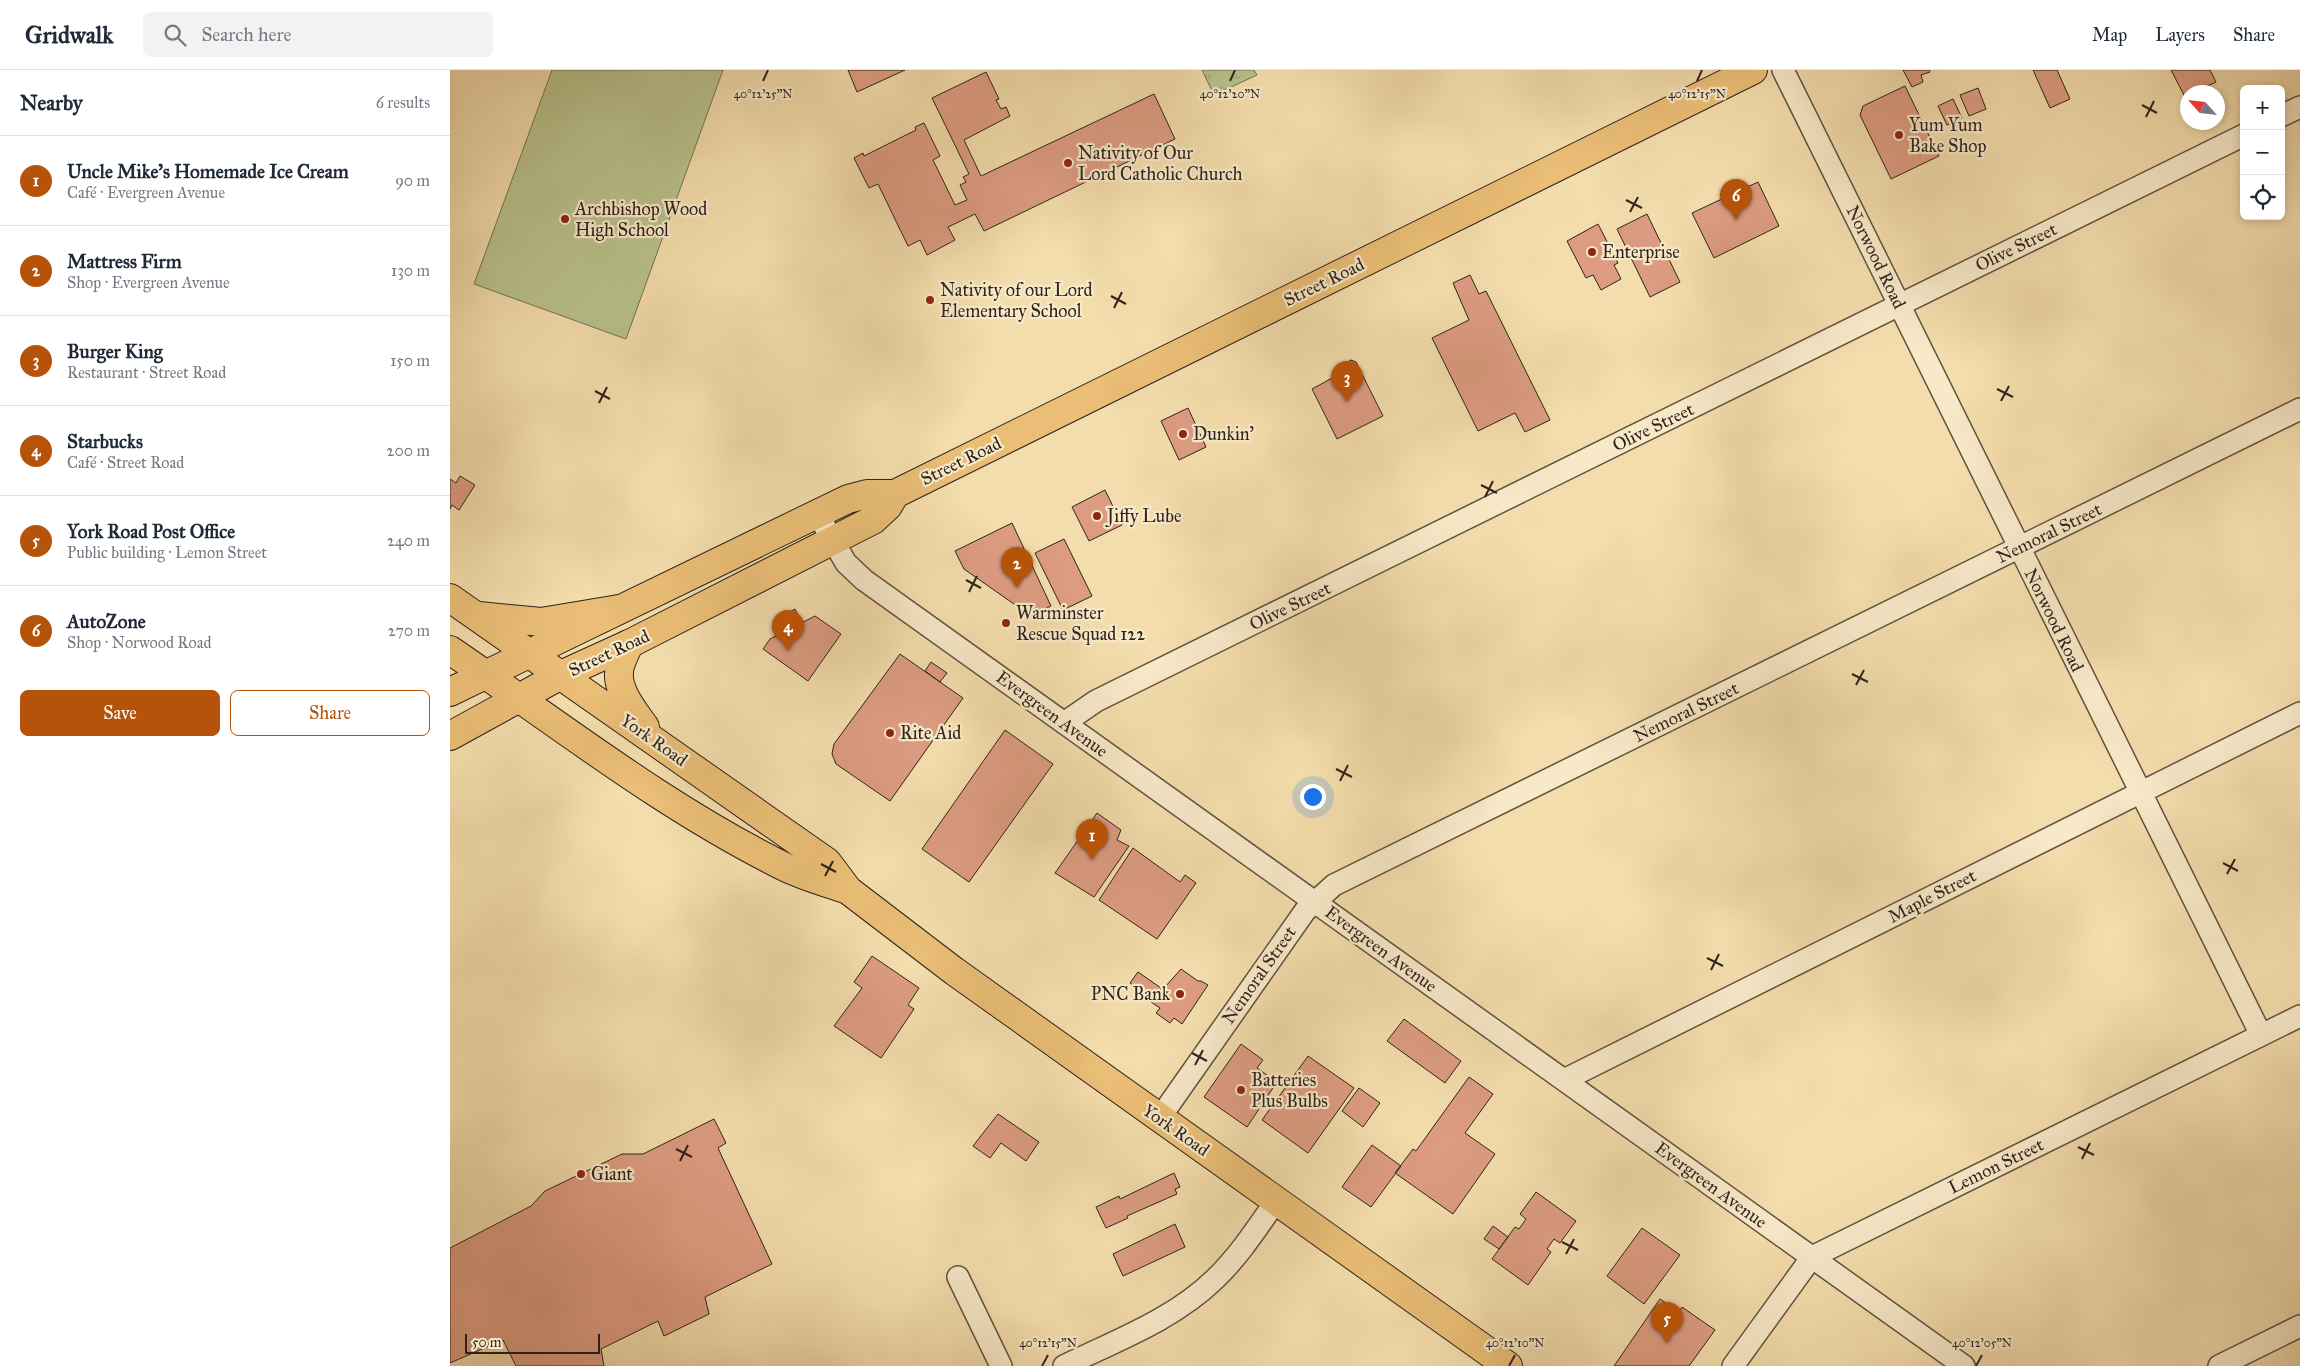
<!DOCTYPE html>
<html lang="en">
<head>
<meta charset="utf-8">
<style>
	:root { --surface:#fff; --page:#f2f2f3; --text:#1f2937; --muted:#747a83; --line:#e0e1e3; --accent:#b45309 }
	body { margin:0; font-family:"IM FELL Great Primer",serif; background:var(--page); color:var(--text) }
	.controls { position:absolute; right:15px; top:15px; display:grid; overflow:hidden; border-radius:8px; box-shadow:0 2px 8px #0003 }
	.controls button { width:45px; height:45px; display:grid; place-items:center; padding:0; border:0; border-bottom:1px solid var(--line); background:var(--surface); color:var(--text); font:25px sans-serif }
	.compass { position:absolute; left:1730px; top:15px; width:45px; height:45px; border-radius:50%; background:var(--surface); box-shadow:0 2px 8px #0003; rotate:297deg }
	.scale { position:absolute; left:15px; bottom:12px; width:135px; box-sizing:border-box; padding-left:5px; border:2px solid #2e231c; border-top:0; font-size:14px; line-height:18px; white-space:nowrap; color:#2e231c; -webkit-text-stroke:4px #f8e9c9; paint-order:stroke }
	.you { position:absolute; left:862px; top:726px; width:18px; height:18px; margin:-12px; border:4px solid #fff; border-radius:50%; background:#1a73e8; box-shadow:0 0 0 8px #1a73e833 }
	.badge { display:grid; place-items:center; width:32px; height:32px; border-radius:50%; background:var(--accent); color:#fff; font-size:16px; font-weight:700 }
	.pin { position:absolute; translate:-50% -41px; filter:drop-shadow(0 1px 2px #0008) }
	.pin::after { content:''; position:absolute; top:26px; width:18px; height:15px; background:inherit; clip-path:polygon(0 0,100% 0,50% 100%) }
	.list { margin:0; padding:0; list-style:none }
	h2 { display:flex; justify-content:space-between; align-items:center; height:65px; margin:0; padding:0 20px; font-size:21px }
	h2 small { font-size:16px; font-weight:400; color:var(--muted) }
	.list li { display:grid; grid-template-columns:32px 1fr auto; gap:15px; align-items:center; box-sizing:border-box; height:90px; padding:0 20px; border-top:1px solid var(--line) }
	.list b { display:block; font-size:19px; white-space:nowrap }
	.list p { margin:0; font-size:16px; white-space:nowrap; color:var(--muted) }
	.list em { font-size:16px; font-style:normal; color:var(--muted) }
	.actions { display:flex; gap:10px; padding:15px 20px }
	.actions a { flex:1; padding:11px 0; border:1px solid var(--accent); border-radius:8px; text-align:center; font-size:18px; color:var(--accent) }
	.actions .main { background:var(--accent); color:#fff }
	.icon { flex:none; width:28px; height:28px; fill:none; stroke:currentColor; stroke-width:2; stroke-linecap:round; stroke-linejoin:round }
	.map { position:relative; flex:none; width:1850px; height:1296px; overflow:hidden }
	header { display:flex; align-items:center; gap:30px; box-sizing:border-box; height:70px; padding:0 25px; background:var(--surface); border-bottom:1px solid var(--line) }
	header strong { font-size:24px }
	nav { display:flex; gap:28px; margin-inline-start:auto; font-size:18px }
	.search { width:350px; height:45px; background:var(--page); display:flex; align-items:center; gap:12px; box-sizing:border-box; padding:0 18px; border-radius:8px; color:var(--muted); font-size:19px }
	main { display:flex }
	aside { flex:1; background:var(--surface) }
	.map>svg:first-child { display:block }
	.grass { fill:url(#grass-tufts); stroke:#747254 }
	.pitch { fill:#b9c28c; stroke:#747254 }
	.building { fill:#dd9c82; stroke:#2e231c }
	.lines { fill:none; stroke-linecap:round; stroke-linejoin:round }
	.minor-casing { stroke:#605240; stroke-width:24 }
	.primary-casing { stroke:#2e231c; stroke-width:30 }
	.trunk-casing { stroke:#2e231c; stroke-width:30 }
	.minor { stroke:#f8e9c9; stroke-width:21 }
	.primary { stroke:#eabe76; stroke-width:28 }
	.trunk { stroke:#eabe76; stroke-width:28 }
	.ticks { fill:none; stroke:#2e231c; stroke-width:2 }
	.poi-dot { fill:#8f2418; stroke:#f8e9c9; stroke-width:2 }
	.labels { text-anchor:middle; dominant-baseline:central; stroke-width:4.5; stroke-linejoin:round; paint-order:stroke }
	.poi-label { font-size:18px; fill:#2e231c; stroke:#f8e9c9; text-anchor:start }
	.street-label { font-size:18px; fill:#2e231c; stroke:#f8e9c9 }
	.ticks-label { font-size:12px; text-anchor:middle; fill:#2e231c; stroke:#f8e9c9; stroke-width:4.5; stroke-linejoin:round; paint-order:stroke }
</style>
</head>
<body>
<header>
<strong>Gridwalk</strong>
<div class="search"><svg class="icon" aria-label="search" viewBox="0 0 24 24"><circle cx="10" cy="10" r="6"/><path d="M15 15l6 6"/></svg>Search here</div>
<nav><a>Map</a><a>Layers</a><a>Share</a></nav>
</header>
<main>
<aside>
<h2>Nearby<small>6 results</small></h2>
<ul class="list">
<li><span class="badge">1</span><div><b>Uncle Mike's Homemade Ice Cream</b><p>Café · Evergreen Avenue</p></div><em>90 m</em></li>
<li><span class="badge">2</span><div><b>Mattress Firm</b><p>Shop · Evergreen Avenue</p></div><em>130 m</em></li>
<li><span class="badge">3</span><div><b>Burger King</b><p>Restaurant · Street Road</p></div><em>150 m</em></li>
<li><span class="badge">4</span><div><b>Starbucks</b><p>Café · Street Road</p></div><em>200 m</em></li>
<li><span class="badge">5</span><div><b>York Road Post Office</b><p>Public building · Lemon Street</p></div><em>240 m</em></li>
<li><span class="badge">6</span><div><b>AutoZone</b><p>Shop · Norwood Road</p></div><em>270 m</em></li>
</ul>
<div class="actions"><a class="main">Save</a><a>Share</a></div>
</aside>
<div class="map">
<svg width="1850" height="1296" viewBox="0 0 1850 1296">
	<defs>
		<pattern id="grass-tufts" width="24" height="20" patternUnits="userSpaceOnUse" patternTransform="scale(1.25)"><rect width="24" height="20" fill="#b9c28c"/><path d="M3 7l-1-3M5 7V3M7 7l1-3M15 17l-1-3M17 17v-4M19 17l1-3" fill="none" stroke="#9fa678"/></pattern>
	</defs>
	<rect width="100%" height="100%" fill="#f4ddac"/>
	<filter id="stains"><feTurbulence type="fractalNoise" baseFrequency=".004" numOctaves="4"/><feColorMatrix values="0 0 0 0 .2 0 0 0 0 .09 0 0 0 0 .02 0 0 0 .5 -.17"/></filter>
	<radialGradient id="worn" r=".72"><stop offset=".6" stop-color="#630" stop-opacity="0"/><stop offset="1" stop-color="#630" stop-opacity=".3"/></radialGradient>
	<path class="grass" d="M752 0H804L807 5 764 25Z"/>
	<path class="pitch" d="M102 0H273L176 269 24 214Z"/>
	<path class="building" d="M398 0H455L407 22Z
		M1453 0H1479L1480 2 1471 5 1473 12 1462 17Z
		M1583 0H1607L1620 29 1600 38Z
		M1721 0H1760L1766 12 1745 22H1738V26L1735 27Z
		M536 2 549 29 546 30 551 39 556 37 560 46 514 70 531 106 704 24 725 69 534 161 525 144 498 157 505 170 477 185 470 170 458 176 428 114 419 118 404 88 413 83 414 86 466 60 465 57 474 53 490 86 483 90 505 135 517 130 510 115 516 112 513 107 519 104 482 28Z
		M1455 16 1489 86 1441 109 1410 45 1413 36Z
		M1528 18 1536 39 1519 46 1510 25Z
		M1503 29 1512 48 1497 55 1488 36Z
		M1308 112 1329 156 1264 188 1242 143Z
		M1197 144 1230 212 1200 227 1167 159Z
		M1148 154 1168 193 1164 195 1171 209 1151 220 1143 205 1136 208 1117 171Z
		M1020 205 1029 224 1036 221 1100 350 1075 362 1065 343 1028 361 982 268 1019 250 1003 213Z
		M901 290 906 292 933 346 887 369 862 319 886 306 883 300Z
		M738 338 756 377 729 390 711 351Z
		M10 406 25 415 9 440 2 435 0 439V409L6 413Z
		M655 420 672 455 639 471 622 437Z
		M562 453 601 536 581 546 514 499 505 481Z
		M614 469 642 526 613 540 585 483Z
		M345 539 352 553 330 564 323 551Z
		M365 546 391 564 358 611 313 579 320 569Z
		M450 584 513 628 440 731 386 694 382 684 384 674Z
		M481 592 497 603 490 612 475 601Z
		M555 660 603 694 519 812 472 779Z
		M647 743 671 760 667 770 679 776 644 827 605 803Z
		M683 778 730 812 735 805 746 813 707 869 649 830Z
		M422 886 469 918 458 935 464 939 431 988 384 956 412 918 404 912Z
		M731 899 748 911H751L758 915 732 954 724 948 720 953 706 943 710 938 701 932 713 916 715 917Z
		M688 902 711 918 703 930 680 913Z
		M954 949 1011 991 995 1013 937 971Z
		M791 974 813 990 807 998 827 1012 797 1057 754 1027Z
		M858 986 904 1018 858 1083 812 1050Z
		M1019 1007 1043 1024 1015 1063 1045 1084 1003 1144 945 1103 963 1079 966 1081Z
		M909 1018 930 1033 913 1057 892 1041Z
		M548 1044 589 1072 576 1091 551 1073 540 1088 523 1076Z
		M264 1049 276 1073 268 1078 322 1194 255 1227 259 1244 214 1266 208 1251 151 1279 154 1296H66L53 1270 0 1293V1178L81 1136 95 1121 172 1084H193Z
		M922 1075 951 1096 921 1137 892 1117Z
		M724 1103 730 1117 725 1119 727 1124 677 1146 678 1148 656 1158 646 1137 669 1126 670 1129Z
		M1086 1122 1126 1151 1110 1173 1104 1169 1097 1179 1101 1182 1078 1215 1042 1189 1065 1157 1069 1159 1076 1149 1070 1144Z
		M725 1154 735 1177 673 1206 663 1184Z
		M1043 1156 1058 1167 1049 1179 1034 1169Z
		M1192 1158 1230 1185 1194 1234 1157 1206Z
		M1210 1229 1229 1242 1232 1237 1265 1260 1239 1296H1164Z"/>
	<g class="lines">
		<g class="minor-casing">
			<path id="minor" d="M1333 0 1811 965
				M1831 46 1850 37
				M368 445 396 493 414 510 1514 1296
				M614 653 646 631 1794 65
				M1114 1010 1850 643
				M709 1049 855 841 884 815 1850 339
				M508 1207 551 1296
				M614 1296C665 1271 723 1250 765 1209 789 1186 807 1158 826 1131
				M1283 1296 1362 1187 1850 946
				M1769 1296 1850 1256"/>
		</g>
		<g class="primary-casing">
			<path id="primary" d="M0 622 398 429 417 424H445
				M0 666 111 605 179 574 423 450 438 436 445 424 1303 0"/>
		</g>
		<g class="trunk-casing">
			<path id="trunk" d="M0 528 377 792 398 820 504 901 1058 1296
				M29 546 91 552 169 539
				M179 574C176 581 172 589 170 596 164 618 183 640 195 657
				M0 580C110 655 217 739 337 798 356 807 378 813 398 820"/>
		</g>
		<use href="#minor" class="minor"/>
		<use href="#primary" class="primary"/>
		<use href="#trunk" class="trunk"/>
	</g>
	<path class="ticks" d="M313 11 318 0M780 11 785 0M1247 11 1252 0M1692 35 1707 43M1696 47 1704 31M1176 130 1192 138M1180 142 1188 127M661 226 676 234M664 238 672 222M1547 319 1563 327M145 321 160 329M1551 331 1559 316M149 333 157 317M1031 415 1047 423M1035 427 1043 411M516 510 531 518M519 522 527 506M1402 604 1418 612M1406 615 1414 600M886 699 902 707M890 711 898 695M1773 793 1788 801M371 794 386 802M1777 804 1785 789M375 806 383 791M1257 888 1273 896M1261 900 1269 884M742 983 757 991M745 995 753 980M1628 1077 1644 1085M226 1079 242 1087M1632 1089 1640 1073M230 1091 238 1075M1112 1172 1128 1180M1116 1184 1124 1169M592 1296 598 1285M1059 1296 1065 1285M1526 1296 1532 1285"/>
	<g class="poi-dot">
		<circle cx="1449" cy="65" r="5"/>
		<circle cx="618" cy="93" r="5"/>
		<circle cx="115" cy="149" r="5"/>
		<circle cx="1142" cy="182" r="5"/>
		<circle cx="480" cy="230" r="5"/>
		<circle cx="733" cy="364" r="5"/>
		<circle cx="647" cy="446" r="5"/>
		<circle cx="556" cy="553" r="5"/>
		<circle cx="440" cy="663" r="5"/>
		<circle cx="730" cy="924" r="5"/>
		<circle cx="791" cy="1020" r="5"/>
		<circle cx="131" cy="1104" r="5"/>
	</g>
	<g class="labels">
		<g class="poi-label">
			<text x="1459" y="55">Yum Yum<tspan x="1459" dy="21">Bake Shop</tspan></text>
			<text x="628" y="83">Nativity of Our<tspan x="628" dy="21">Lord Catholic Church</tspan></text>
			<text x="125" y="139">Archbishop Wood<tspan x="125" dy="21">High School</tspan></text>
			<text x="1152" y="182">Enterprise</text>
			<text x="490" y="220">Nativity of our Lord<tspan x="490" dy="21">Elementary School</tspan></text>
			<text x="743" y="364">Dunkin'</text>
			<text x="657" y="446">Jiffy Lube</text>
			<text x="566" y="543">Warminster<tspan x="566" dy="21">Rescue Squad 122</tspan></text>
			<text x="450" y="663">Rite Aid</text>
			<text x="720" y="924" text-anchor="end">PNC Bank</text>
			<text x="801" y="1010">Batteries<tspan x="801" dy="21">Plus Bulbs</tspan></text>
			<text x="141" y="1104">Giant</text>
		</g>
		<g class="street-label">
			<text transform="translate(1566 177) rotate(-26)">Olive Street</text>
			<text transform="translate(1426 187) rotate(64)">Norwood Road</text>
			<text transform="translate(874 212) rotate(-26)">Street Road</text>
			<text transform="translate(1203 357) rotate(-26)">Olive Street</text>
			<text transform="translate(511 391) rotate(-26)">Street Road</text>
			<text transform="translate(1599 463) rotate(-26)">Nemoral Street</text>
			<text transform="translate(840 536) rotate(-26)">Olive Street</text>
			<text transform="translate(1604 550) rotate(64)">Norwood Road</text>
			<text transform="translate(159 583) rotate(-25)">Street Road</text>
			<text transform="translate(1236 642) rotate(-26)">Nemoral Street</text>
			<text transform="translate(602 644) rotate(36)">Evergreen Avenue</text>
			<text transform="translate(204 670) rotate(35)">York Road</text>
			<text transform="translate(1482 826) rotate(-27)">Maple Street</text>
			<text transform="translate(931 879) rotate(36)">Evergreen Avenue</text>
			<text transform="translate(809 905) rotate(-55)">Nemoral Street</text>
			<text transform="translate(726 1060) rotate(35)">York Road</text>
			<text transform="translate(1546 1096) rotate(-26)">Lemon Street</text>
			<text transform="translate(1261 1115) rotate(36)">Evergreen Avenue</text>
		</g>
	</g>
	<g class="ticks-label">
		<text x="313" y="28">40°12'25"N</text>
		<text x="780" y="28">40°12'20"N</text>
		<text x="1247" y="28">40°12'15"N</text>
		<text x="598" y="1277">40°12'15"N</text>
		<text x="1065" y="1277">40°12'10"N</text>
		<text x="1532" y="1277">40°12'05"N</text>
	</g>
	<rect width="100%" height="100%" filter="url(#stains)"/>
	<rect width="100%" height="100%" fill="url(#worn)"/>
</svg>
<div class="controls">
<button>+</button>
<button>−</button>
<button><svg class="icon" aria-label="locate" viewBox="0 0 24 24"><circle cx="12" cy="12" r="6"/><path d="M12 2v4M12 18v4M2 12h4M18 12h4"/></svg></button>
</div>
<svg class="compass" viewBox="-18 -18 36 36"><path d="M0-13l5 13h-10z" fill="#e53935"/><path d="M0 13l5-13h-10z" fill="#747a83"/></svg>
<div class="scale">50 m</div>
<div class="you"></div>
<div class="pin badge" style="left:642px;top:790px">1</div>
<div class="pin badge" style="left:567px;top:518px">2</div>
<div class="pin badge" style="left:897px;top:332px">3</div>
<div class="pin badge" style="left:338px;top:581px">4</div>
<div class="pin badge" style="left:1217px;top:1273px">5</div>
<div class="pin badge" style="left:1286px;top:150px">6</div>
</div>
</main>
</body>
</html>
